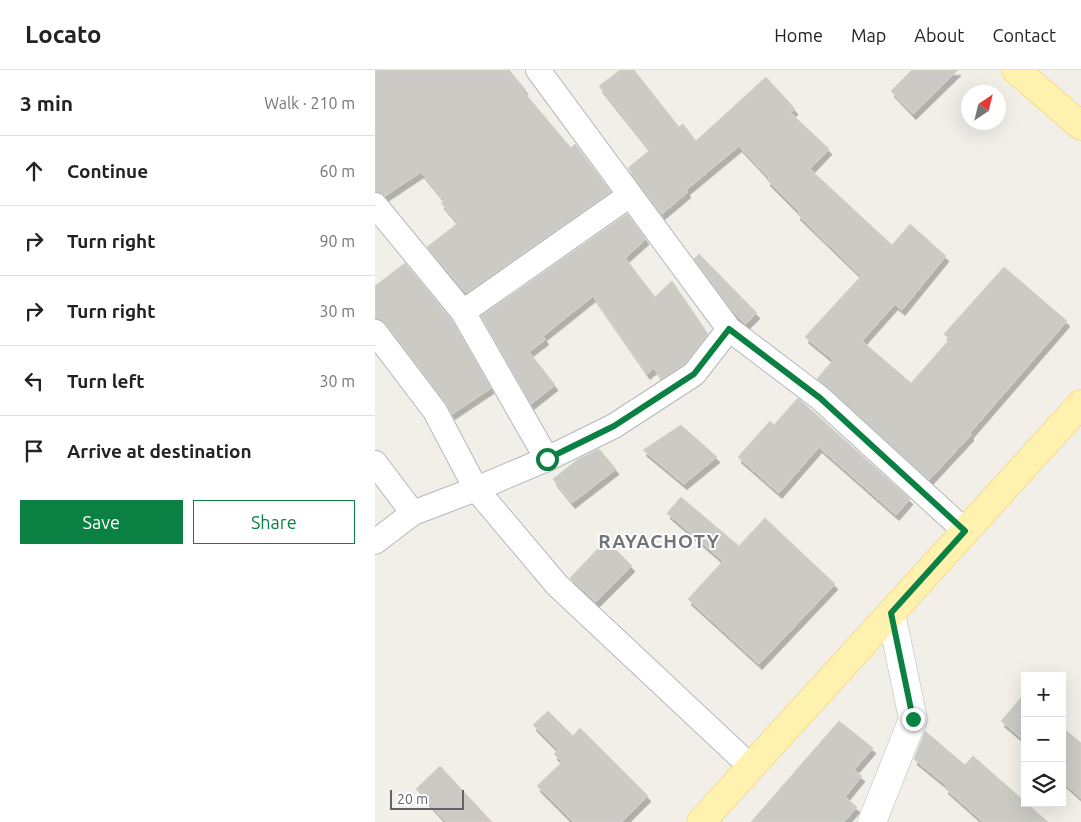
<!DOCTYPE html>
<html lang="en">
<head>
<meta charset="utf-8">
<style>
	:root { --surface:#fff; --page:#f2f2f2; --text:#222; --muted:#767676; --line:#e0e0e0; --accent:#0b8043 }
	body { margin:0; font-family:Ubuntu,sans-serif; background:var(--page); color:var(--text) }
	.controls { position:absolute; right:15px; bottom:15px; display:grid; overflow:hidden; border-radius:0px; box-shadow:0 5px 20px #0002 }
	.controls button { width:45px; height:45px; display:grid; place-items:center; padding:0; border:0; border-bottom:1px solid var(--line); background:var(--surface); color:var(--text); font:25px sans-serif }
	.compass { position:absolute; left:586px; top:15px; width:45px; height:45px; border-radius:50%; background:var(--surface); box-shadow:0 5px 20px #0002; rotate:35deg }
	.scale { position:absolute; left:15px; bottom:12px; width:74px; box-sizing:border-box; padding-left:5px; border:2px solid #5f6368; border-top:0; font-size:14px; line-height:18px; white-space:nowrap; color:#5f6368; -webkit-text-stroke:4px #fff; paint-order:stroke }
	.stop { position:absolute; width:15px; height:15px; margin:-11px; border:4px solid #0b8043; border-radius:50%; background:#fff }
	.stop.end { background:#0b8043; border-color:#fff; box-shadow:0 1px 5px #0008 }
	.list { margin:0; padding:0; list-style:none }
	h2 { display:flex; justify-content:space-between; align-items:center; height:65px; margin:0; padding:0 20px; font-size:21px }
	h2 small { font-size:16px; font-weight:400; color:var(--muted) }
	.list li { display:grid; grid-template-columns:32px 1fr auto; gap:15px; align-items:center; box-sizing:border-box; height:70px; padding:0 20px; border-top:1px solid var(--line) }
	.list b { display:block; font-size:19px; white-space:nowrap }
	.list em { font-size:16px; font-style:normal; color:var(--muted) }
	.actions { display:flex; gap:10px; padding:15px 20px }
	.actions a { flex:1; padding:11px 0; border:1px solid var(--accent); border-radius:0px; text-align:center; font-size:18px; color:var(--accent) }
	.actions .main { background:var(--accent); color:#fff }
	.icon { flex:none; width:28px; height:28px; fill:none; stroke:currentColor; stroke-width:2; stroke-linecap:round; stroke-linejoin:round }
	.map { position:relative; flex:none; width:706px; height:752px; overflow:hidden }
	header { display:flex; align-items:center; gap:30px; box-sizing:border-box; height:70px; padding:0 25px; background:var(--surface); border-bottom:1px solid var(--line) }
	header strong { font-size:24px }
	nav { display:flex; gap:28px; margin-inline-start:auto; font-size:18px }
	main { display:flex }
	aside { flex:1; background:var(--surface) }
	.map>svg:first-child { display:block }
	.building { fill:#cccac5; stroke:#d6d1c6; filter:url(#shadow) }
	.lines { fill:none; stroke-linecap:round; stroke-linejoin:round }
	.minor-casing { stroke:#b5b8bc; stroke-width:26 }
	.secondary-casing { stroke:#b6babf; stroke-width:29 }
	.primary-casing { stroke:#f2c960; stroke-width:29 }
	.minor { stroke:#fff; stroke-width:24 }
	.secondary { stroke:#fff; stroke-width:28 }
	.primary { stroke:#fff2af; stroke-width:28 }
	.route { stroke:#0b8043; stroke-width:6 }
	.labels { text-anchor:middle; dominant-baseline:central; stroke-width:4; stroke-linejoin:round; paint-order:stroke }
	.district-label { font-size:19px; font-weight:bold; letter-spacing:1px; fill:#70757a; stroke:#fff }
</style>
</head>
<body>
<header>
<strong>Locato</strong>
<nav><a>Home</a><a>Map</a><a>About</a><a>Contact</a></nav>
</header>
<main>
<aside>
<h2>3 min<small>Walk · 210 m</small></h2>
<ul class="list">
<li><svg class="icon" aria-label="ahead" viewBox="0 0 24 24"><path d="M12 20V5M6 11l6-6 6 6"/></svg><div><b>Continue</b></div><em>60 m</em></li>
<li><svg class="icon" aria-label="right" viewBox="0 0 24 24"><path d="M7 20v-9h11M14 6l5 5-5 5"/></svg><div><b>Turn right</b></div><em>90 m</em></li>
<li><svg class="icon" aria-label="right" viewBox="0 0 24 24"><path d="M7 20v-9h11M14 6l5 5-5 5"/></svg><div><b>Turn right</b></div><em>30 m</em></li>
<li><svg class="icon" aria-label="left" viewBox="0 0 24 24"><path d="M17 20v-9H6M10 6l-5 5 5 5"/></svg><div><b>Turn left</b></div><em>30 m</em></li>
<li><svg class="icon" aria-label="arrive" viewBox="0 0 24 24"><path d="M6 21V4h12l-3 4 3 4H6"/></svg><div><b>Arrive at destination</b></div></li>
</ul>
<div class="actions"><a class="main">Save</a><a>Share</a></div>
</aside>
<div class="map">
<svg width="706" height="752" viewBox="0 0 706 752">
	<defs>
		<filter id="shadow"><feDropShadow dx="3" dy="5.5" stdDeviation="0" flood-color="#0004"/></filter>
	</defs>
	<rect width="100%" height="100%" fill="#f1efe8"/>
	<path class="building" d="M0 0H134L150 19 148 21 196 78 200 74 236 122 91 223 52 177 83 153 66 133 69 130 46 102 10 126 0 122Z
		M245 0H259L304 57 308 54 321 71 391 7 420 39 416 43 454 79 435 99 517 175 535 154 571 186 527 240 520 234 487 271 536 313 575 269 569 264 629 197 692 251 595 363 596 365 554 410 442 309 458 290 430 267 486 206 422 144 424 142 392 110 394 108 364 76 311 120 313 122 287 144 253 98 275 80 224 16Z
		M537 0H583L538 44 516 21Z
		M252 144 271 169 250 188 280 227 297 211 333 264 310 294 286 309 279 298 272 304 218 226 168 266 171 269 154 282 180 315 156 334 106 246Z
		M324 184 382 243 371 254 359 243 319 189Z
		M30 193 77 250 116 318 77 344 71 333 11 254 0 249V216Z
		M423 328 535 429 521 445 444 377 404 423 363 387 395 351 399 355Z
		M306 355 342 387 309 414 268 380Z
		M224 379 241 399 197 433 178 409 202 390Z
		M306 427 364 476 390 448 460 514 384 594 313 529 348 491 292 443Z
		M231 470 257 496 221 532 195 508Z
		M650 623V671L626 651Z
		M173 641 198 666 205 658 273 726 247 752H198L162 716 187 692 179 684 183 680 158 655Z
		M464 651 498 678 479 700 487 706 470 727 482 737 469 752H376Z
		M687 657 706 673V728L687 711Z
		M550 661 590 695 598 686 673 752H608L570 718 572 716 539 689Z
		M65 696 117 752H71L41 719Z"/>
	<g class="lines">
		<g class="minor-casing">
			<path id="minor" d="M163 0 354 259 445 328 590 461
				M0 135 88 242 172 389
				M88 242 255 125
				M0 262 60 341 101 419 182 515 376 697
				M0 393 38 443
				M0 472 38 443 101 419 172 389 239 356 319 304 354 259"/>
		</g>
		<g class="secondary-casing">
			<path id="secondary" d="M497 752 538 649 516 543"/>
		</g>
		<g class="primary-casing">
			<path id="primary" d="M641 0 706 56
				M326 752 706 334"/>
		</g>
		<use href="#minor" class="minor"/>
		<use href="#secondary" class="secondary"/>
		<use href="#primary" class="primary"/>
	</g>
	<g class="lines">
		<path class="route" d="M172 389 239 356 319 304 354 259 445 328 590 461 516 543 538 649"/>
	</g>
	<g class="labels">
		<g class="district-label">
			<text x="284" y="471">RAYACHOTY</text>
		</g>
	</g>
</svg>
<div class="controls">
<button>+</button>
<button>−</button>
<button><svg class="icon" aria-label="layers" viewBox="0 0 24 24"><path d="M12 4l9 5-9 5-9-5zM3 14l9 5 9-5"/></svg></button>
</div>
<svg class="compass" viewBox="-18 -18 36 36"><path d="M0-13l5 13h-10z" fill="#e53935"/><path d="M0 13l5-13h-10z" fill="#767676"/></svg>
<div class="scale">20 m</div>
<div class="stop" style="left:172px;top:389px"></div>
<div class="stop end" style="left:538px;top:649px"></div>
</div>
</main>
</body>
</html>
